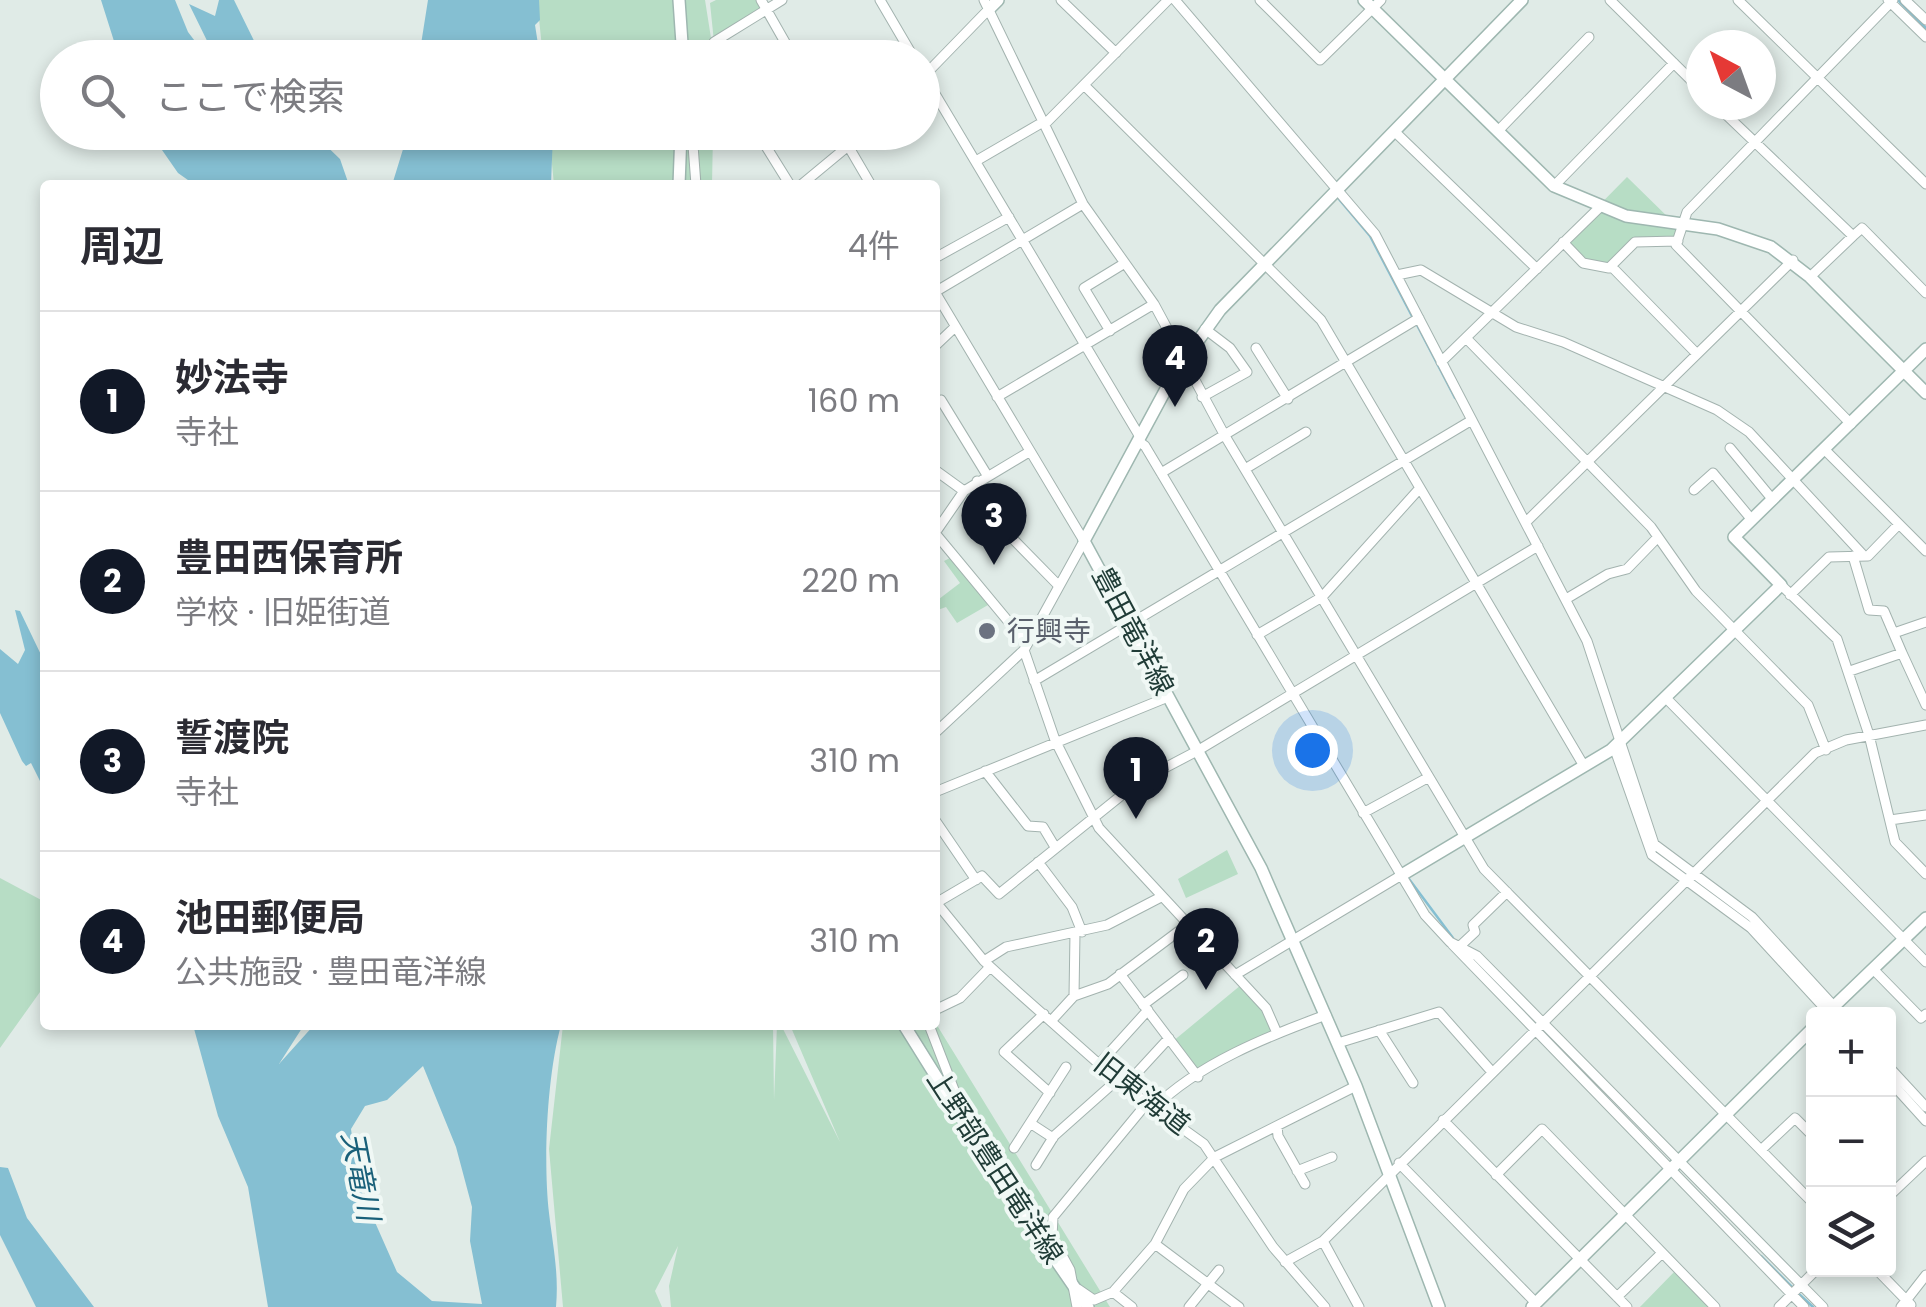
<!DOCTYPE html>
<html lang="ja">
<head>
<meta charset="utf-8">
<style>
	:root { --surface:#fff; --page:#f7f7f7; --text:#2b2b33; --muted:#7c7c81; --line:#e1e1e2; --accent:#111827 }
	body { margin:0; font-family:Poppins,"Noto Sans JP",sans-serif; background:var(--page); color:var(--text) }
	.controls { position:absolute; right:30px; bottom:30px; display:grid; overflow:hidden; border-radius:10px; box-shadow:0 5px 15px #0003 }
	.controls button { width:90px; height:90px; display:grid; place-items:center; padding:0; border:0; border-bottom:2px solid var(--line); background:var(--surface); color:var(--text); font:50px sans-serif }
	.compass { position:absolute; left:1686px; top:30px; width:90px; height:90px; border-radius:50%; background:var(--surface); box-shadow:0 5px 15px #0003; rotate:319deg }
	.you { position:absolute; left:1312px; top:750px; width:35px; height:35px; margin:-25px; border:8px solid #fff; border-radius:50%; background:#1a73e8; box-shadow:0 0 0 15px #1a73e833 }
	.badge { display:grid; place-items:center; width:65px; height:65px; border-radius:50%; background:var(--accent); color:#fff; font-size:32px; font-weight:700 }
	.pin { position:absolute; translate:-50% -82px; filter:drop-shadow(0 2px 5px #0008) }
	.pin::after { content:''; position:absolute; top:52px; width:35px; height:30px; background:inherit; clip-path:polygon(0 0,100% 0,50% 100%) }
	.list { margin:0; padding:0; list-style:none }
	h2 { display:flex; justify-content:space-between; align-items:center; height:130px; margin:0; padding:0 40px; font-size:42px }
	h2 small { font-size:32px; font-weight:400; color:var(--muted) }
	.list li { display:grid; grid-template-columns:65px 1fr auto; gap:30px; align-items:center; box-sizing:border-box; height:180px; padding:0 40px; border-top:2px solid var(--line) }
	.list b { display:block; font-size:38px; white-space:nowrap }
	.list p { margin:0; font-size:32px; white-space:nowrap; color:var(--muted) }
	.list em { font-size:32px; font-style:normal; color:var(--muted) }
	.icon { flex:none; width:55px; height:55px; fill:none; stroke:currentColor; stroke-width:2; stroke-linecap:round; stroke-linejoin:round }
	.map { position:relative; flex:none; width:1926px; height:1307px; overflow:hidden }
	.search { position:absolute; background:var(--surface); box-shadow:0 5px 15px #0003; left:40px; top:40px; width:900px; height:110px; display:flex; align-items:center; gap:25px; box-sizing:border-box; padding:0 35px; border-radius:55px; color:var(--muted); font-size:38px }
	.panel { position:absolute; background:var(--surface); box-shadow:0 5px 15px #0003; left:40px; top:180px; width:900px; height:850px; border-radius:10px }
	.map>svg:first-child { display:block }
	.green { fill:#b7ddc5 }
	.water { fill:#85bfd2; fill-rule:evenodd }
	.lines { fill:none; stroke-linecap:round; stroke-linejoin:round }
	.stream { stroke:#85bfd2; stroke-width:2.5 }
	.street-casing { stroke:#a3b3af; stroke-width:11 }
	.secondary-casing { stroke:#9eb7b0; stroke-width:14 }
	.street { stroke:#fff; stroke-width:9 }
	.secondary { stroke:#fff; stroke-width:11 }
	.worship-dot { fill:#6b7280; stroke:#f0f8f5; stroke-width:4 }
	.labels { text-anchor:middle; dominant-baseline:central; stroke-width:8; stroke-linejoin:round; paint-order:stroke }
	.worship-label { font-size:28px; fill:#5b616d; stroke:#f0f8f5; text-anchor:start }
	.street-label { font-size:28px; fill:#203c37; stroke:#f0f8f5 }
	.water-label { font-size:30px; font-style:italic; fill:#196079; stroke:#f0f8f5 }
</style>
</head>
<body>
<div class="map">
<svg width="1926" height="1307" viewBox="0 0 1926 1307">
	<rect width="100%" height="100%" fill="#e0ebe7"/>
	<path class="green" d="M537 0H705L714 57H543Z
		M716 0H761L767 9 714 42 710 3Z
		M549 133H713L712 185H554Z
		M1627 177 1675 224 1684 225 1678 241H1631L1611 266 1583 263 1563 242Z
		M952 557 988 605 957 623 946 607 935 611V595L939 599 960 583 944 561Z
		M1227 850 1238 874 1186 898 1178 879Z
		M0 878 45 902V985L0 1048Z
		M1241 985 1266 1007 1277 1033 1198 1077 1172 1042Z
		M935 1022 1110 1307H671L669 1286 678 1246 655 1291 662 1307H563L549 1149 563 1025H773L774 1100 777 1025H781L840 1142 790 1025Z
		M1677 1269 1715 1307H1640Z"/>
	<path class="water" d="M101 0H175L188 32 207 57H119Z
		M219 0H234L262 57H215L189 4 215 16Z
		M428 0H539L540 20 535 25 540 57H419Z
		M157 133H313L340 159 349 185H195L178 173 162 150Z
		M408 133H553L551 185H392Z
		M15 610 20 611 45 663V791L31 763 26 766 22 761 0 713V649L18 664 25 650Z
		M193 1025H304L279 1064 314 1025H349V1029L352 1025H561C547 1076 543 1160 549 1213 553 1247 559 1273 556 1307H268L248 1187 218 1116ZM423 1066 456 1147 472 1207 470 1241 482 1304 432 1301 397 1272 359 1186 351 1129 365 1106 387 1100Z
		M0 1167 8 1168 27 1218 94 1307H36L0 1235Z"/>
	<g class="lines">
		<path class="stream" d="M1898 0 1926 28
			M1338 198 1370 236 1413 318
			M1417 325 1455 398
			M1409 879 1453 938
			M1761 1256 1794 1289
			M1800 1295 1813 1307"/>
		<g class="street-casing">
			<path id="street" d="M761 0 794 58
				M880 0 914 58
				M984 0 1083 204 1154 304 1225 436 1484 869 1814 1204
				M1061 0 1116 53
				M1175 0 1375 234 1587 641 1654 844 1752 917 1841 1014
				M1260 0 1320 60 1381 0
				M1610 0 1701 90
				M1738 0 1926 184
				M1888 0 1926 37
				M1905 0 1926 20
				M714 58V42L782 0
				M767 58 787 46
				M922 72 1140 437
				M922 78 989 9
				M1085 86 1321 320 1584 766
				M1716 105 1853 236 1810 277
				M1044 125 1168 0
				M1394 131 1537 269
				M1498 131 1589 37
				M692 132 696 185
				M757 132 790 185
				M840 132 871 185
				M710 141 725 132
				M976 161 1043 122
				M801 185 865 132
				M1554 186 1674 63
				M1853 236 1862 228 1926 293
				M1563 242 1583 263 1609 268 1635 242 1678 241
				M935 258 1009 217
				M1611 266 1697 354
				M1397 275 1421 270 1516 327 1563 342 1717 410 1749 432 1864 556
				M1110 331 1084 288 1125 263
				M1466 338 1651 527 1696 591 1808 705 1826 750
				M935 346 955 327
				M1256 348 1288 399
				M1441 362 1600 207
				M997 397 1154 304
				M1202 397 1247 372 1230 348 1205 329
				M935 404 941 400 987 475
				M1851 424 1676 245 1687 212 1893 0
				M1138 441 1145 446 1425 915 1450 942 1477 956 1823 1307
				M1730 448 1773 500
				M1825 450 1926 551
				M1245 469 1306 432
				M935 470 964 491
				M1161 473 1419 318
				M977 481 1012 538 1059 586
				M1694 490 1713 473 1752 520
				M1527 521 1793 260
				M935 533 1027 644
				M935 533 964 491 1029 452
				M1853 556 1869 610 1884 611 1902 653
				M1781 585 1837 639 1869 735 1895 842 1926 874
				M1790 595 1829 557 1868 556 1899 524
				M1566 599 1608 574 1627 569 1658 537
				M1894 633 1926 622
				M1257 635 1322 597 1420 488
				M1024 650 1055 740 1099 828 1266 1008 1277 1033
				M1850 671 1902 653 1926 705
				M1034 681 1472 420
				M1665 697 1926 962
				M935 733 1024 650 1084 541 935 292 1083 204
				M1614 747 1652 855 1751 928 1830 1014
				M985 771 1028 826 1043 827 1055 847
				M935 792 1168 697
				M1363 813 1429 777
				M935 820 976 880
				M1890 820 1926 815
				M1038 862 1072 907 1082 932
				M935 901 984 961 1019 993 1126 1088 1204 1144 1273 1247 1325 1307
				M936 903 982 876 999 894 1138 782 1197 751 1538 546
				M1452 944 1804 1307
				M1460 946 1475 932 1473 925 1507 892
				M984 961 1006 947 1107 925 1161 897
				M1873 969 1921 1018 1926 1014
				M1120 974 1198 1077
				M1235 975 1400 876
				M1074 996 1075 933
				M1143 1005 1183 975
				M935 1010 960 998 990 967
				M1044 1014 1004 1052 1050 1093
				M1052 1020 1074 996 1108 984 1187 925
				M929 1025 963 1113
				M1379 1030 1413 1083
				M1338 1043 1439 1012 1492 1072
				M1100 1063 1148 1010
				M1888 1066 1926 1107
				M1888 1079 1926 1121
				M1124 1087 1169 1038
				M1154 1108C1198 1064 1268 1036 1326 1015
				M1443 1120 1627 1307
				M1030 1123 1053 1138
				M1277 1126 1278 1136 1305 1184
				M1014 1148 1066 1067
				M1761 1150 1795 1118 1814 1137
				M1399 1163 1536 1303
				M1036 1165 1054 1136 1117 1080
				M1297 1171 1332 1157
				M1496 1175 1542 1129 1715 1307
				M1888 1197 1926 1161
				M1155 1244 1239 1307
				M1285 1262 1323 1241
				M1877 1270 1911 1305
				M1078 1289 1094 1300 1113 1292 1155 1244 1184 1189 1215 1157 1356 1086
				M1113 1292 1132 1307
				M1617 1297 1662 1253
				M1077 1307 1070 1270 1052 1237 1053 1217 1147 1103
				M1189 1307 1219 1270
				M1359 1307 1323 1241 1815 753 1846 740 1926 725
				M1779 1307 1816 1270
				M1901 1307 1926 1275"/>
		</g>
		<g class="secondary-casing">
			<path id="secondary" d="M679 0 683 58
				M1364 0 1554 186 1626 216 1718 229 1771 247 1810 277 1926 393
				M989 9 998 0
				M679 185 681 132
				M1400 876 1611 750 1781 585 1734 537 1926 349
				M1826 1014 1926 918
				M904 1025 1002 1182 1088 1307
				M1439 1307 1356 1086 1261 868 1084 541 1173 376 1220 310 1522 0
				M1532 1307 1814 1027"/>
		</g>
		<use href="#street" class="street"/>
		<use href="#secondary" class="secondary"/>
	</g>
	<circle class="worship-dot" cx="987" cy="631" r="10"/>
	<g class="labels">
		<g class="worship-label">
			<text x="1007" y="631">行興寺</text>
		</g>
		<g class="street-label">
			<text transform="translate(1133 631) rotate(62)">豊田竜洋線</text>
			<text transform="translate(1142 1094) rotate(38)">旧東海道</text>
			<text transform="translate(995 1167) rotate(57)">上野部豊田竜洋線</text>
		</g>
		<g class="water-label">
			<text transform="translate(361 1176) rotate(79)">天竜川</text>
		</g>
	</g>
</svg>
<div class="controls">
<button>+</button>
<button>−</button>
<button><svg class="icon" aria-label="layers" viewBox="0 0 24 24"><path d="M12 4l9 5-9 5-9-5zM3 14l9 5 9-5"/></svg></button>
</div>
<svg class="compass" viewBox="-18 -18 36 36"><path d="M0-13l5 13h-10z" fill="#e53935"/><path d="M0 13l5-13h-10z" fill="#7c7c81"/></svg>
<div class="you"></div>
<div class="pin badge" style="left:1136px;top:819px">1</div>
<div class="pin badge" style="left:1206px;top:990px">2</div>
<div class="pin badge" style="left:994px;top:565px">3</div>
<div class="pin badge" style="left:1175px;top:407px">4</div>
<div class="search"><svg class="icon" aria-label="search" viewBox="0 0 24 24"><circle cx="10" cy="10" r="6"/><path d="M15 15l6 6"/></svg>ここで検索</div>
<section class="panel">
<h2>周辺<small>4件</small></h2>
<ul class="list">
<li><span class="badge">1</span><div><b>妙法寺</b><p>寺社</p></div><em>160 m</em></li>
<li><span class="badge">2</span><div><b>豊田西保育所</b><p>学校 · 旧姫街道</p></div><em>220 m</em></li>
<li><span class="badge">3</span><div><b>誓渡院</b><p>寺社</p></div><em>310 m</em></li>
<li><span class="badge">4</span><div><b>池田郵便局</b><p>公共施設 · 豊田竜洋線</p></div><em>310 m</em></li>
</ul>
</section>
</div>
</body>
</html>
